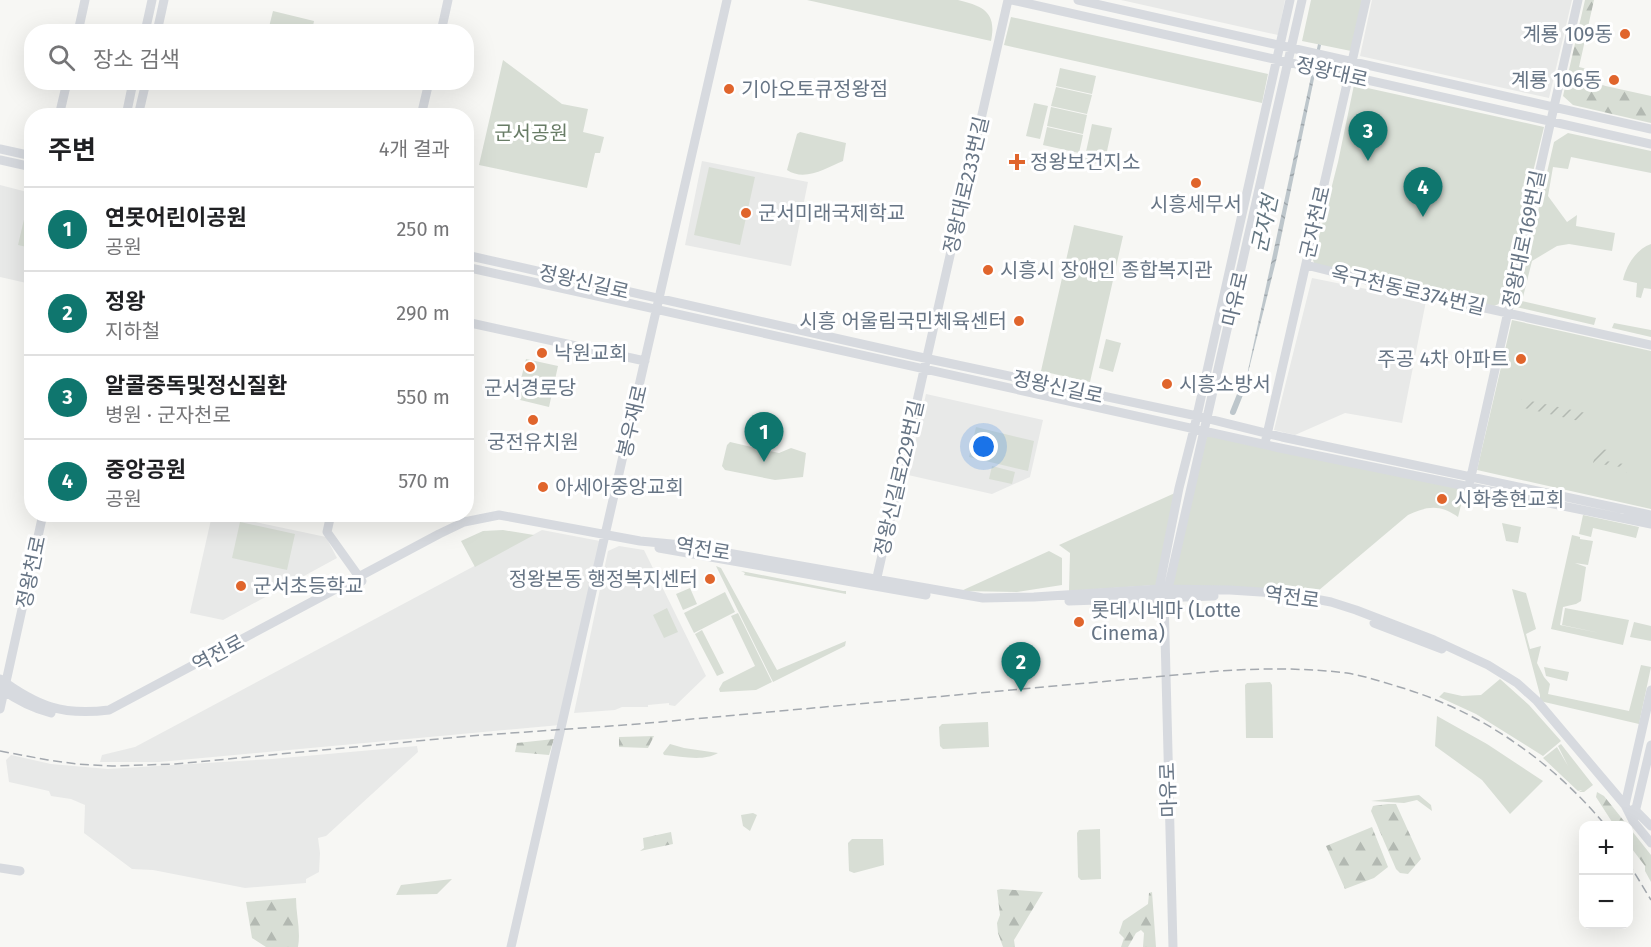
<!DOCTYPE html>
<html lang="ko">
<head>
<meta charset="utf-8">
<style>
	:root { --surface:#fff; --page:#f6f6f6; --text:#202124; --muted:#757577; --line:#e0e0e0; --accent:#0f766e }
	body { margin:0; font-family:"Fira Sans","Noto Sans KR",sans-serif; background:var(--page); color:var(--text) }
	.controls { position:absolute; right:18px; bottom:18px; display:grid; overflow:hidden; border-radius:12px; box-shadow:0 6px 24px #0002 }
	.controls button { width:54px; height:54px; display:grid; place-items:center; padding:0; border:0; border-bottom:2px solid var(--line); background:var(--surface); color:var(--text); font:30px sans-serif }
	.you { position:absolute; left:984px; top:447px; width:21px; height:21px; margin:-15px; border:4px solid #fff; border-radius:50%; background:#1a73e8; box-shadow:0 0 0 9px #1a73e833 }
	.badge { display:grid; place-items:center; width:39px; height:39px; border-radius:50%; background:var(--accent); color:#fff; font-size:20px; font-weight:700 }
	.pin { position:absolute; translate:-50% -50px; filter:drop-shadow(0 2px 3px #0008) }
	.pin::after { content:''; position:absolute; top:32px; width:21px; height:18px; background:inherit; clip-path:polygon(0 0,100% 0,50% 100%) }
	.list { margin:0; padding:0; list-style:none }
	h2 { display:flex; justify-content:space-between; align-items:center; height:78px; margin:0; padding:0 24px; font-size:26px }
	h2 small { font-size:20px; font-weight:400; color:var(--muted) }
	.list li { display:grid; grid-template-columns:39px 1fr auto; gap:18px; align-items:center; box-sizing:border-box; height:84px; padding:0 24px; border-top:2px solid var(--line) }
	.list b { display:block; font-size:22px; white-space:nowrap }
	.list p { margin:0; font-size:20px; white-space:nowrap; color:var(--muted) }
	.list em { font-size:20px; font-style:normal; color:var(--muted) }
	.icon { flex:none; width:33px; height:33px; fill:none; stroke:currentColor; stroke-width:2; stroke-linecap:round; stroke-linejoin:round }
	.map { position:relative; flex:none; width:1651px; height:947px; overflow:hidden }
	.search { position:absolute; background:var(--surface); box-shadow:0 6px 24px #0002; left:24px; top:24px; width:450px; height:66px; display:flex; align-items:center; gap:15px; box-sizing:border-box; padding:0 21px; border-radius:24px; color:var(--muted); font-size:22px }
	.panel { position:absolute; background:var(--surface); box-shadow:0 6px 24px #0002; left:24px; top:108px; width:450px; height:414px; border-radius:24px }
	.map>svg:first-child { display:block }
	.built { fill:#e8e9e8 }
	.green { fill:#d8ded5 }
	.forest { fill:url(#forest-firs) }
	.garden { fill:url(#garden-furrows) }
	.water { fill:url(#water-waves) }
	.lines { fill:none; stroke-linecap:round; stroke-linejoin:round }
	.canal { stroke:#bdc6cb; stroke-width:6 }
	.secondary { stroke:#d7dadf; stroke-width:9 }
	.rail { stroke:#a4a9af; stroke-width:1.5; stroke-dasharray:9 4.5; stroke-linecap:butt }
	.poi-dot { fill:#e0652c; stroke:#fff; stroke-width:2 }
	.labels { text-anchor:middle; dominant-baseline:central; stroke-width:6; stroke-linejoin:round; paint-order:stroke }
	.poi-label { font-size:20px; fill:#677585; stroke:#fff; text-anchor:start }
	.street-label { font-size:20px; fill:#677585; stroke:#fff }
	.park-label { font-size:20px; fill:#687c66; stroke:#fff }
	.water-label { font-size:21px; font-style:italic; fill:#637681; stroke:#fff }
</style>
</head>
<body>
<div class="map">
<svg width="1651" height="947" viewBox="0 0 1651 947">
	<defs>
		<pattern id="forest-firs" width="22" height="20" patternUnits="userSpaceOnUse" patternTransform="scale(1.5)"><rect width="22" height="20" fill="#d8ded5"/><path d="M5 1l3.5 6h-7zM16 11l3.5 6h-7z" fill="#b3b9b2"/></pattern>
		<pattern id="garden-furrows" width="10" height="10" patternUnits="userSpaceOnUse" patternTransform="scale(1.5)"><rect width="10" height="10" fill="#d8ded5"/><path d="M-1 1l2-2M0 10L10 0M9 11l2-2" fill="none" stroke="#b3b9b2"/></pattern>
		<pattern id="water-waves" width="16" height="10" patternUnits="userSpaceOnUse" patternTransform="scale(1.5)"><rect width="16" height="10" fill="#bdc6cb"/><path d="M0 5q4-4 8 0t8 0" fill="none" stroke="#9da5aa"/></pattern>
	</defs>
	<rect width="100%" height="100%" fill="#f7f7f4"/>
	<path class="built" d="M1121 0H1285L1278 35Z
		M1372 0H1572L1549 98 1360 56Z
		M702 161 808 182 791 266 685 245Z
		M0 185 31 193V284L0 277Z
		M1312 278 1426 301 1402 423 1345 413 1295 435 1274 430Z
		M926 394 1043 420 1030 477 992 494 908 475Z
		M212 515H222L326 537 337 558 223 620 190 613Z
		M542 530 600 541 560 725 159 762H100L102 755 135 747Z
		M619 546 644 550 706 676 675 706 669 705V703L648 705V707H622L615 710 574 713 608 551Z
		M417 746 418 752 326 836 318 838 320 853 319 872 306 879V883L245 888 153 870 132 869 84 833 85 805 71 799 51 796 49 791 9 782 6 760 11 755 51 764 108 769 272 759Z"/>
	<path class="green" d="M807 0H958C983 6 997 12 991 41Z
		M1311 0H1362L1351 51 1302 41Z
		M273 11 314 21 312 31H268Z
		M1011 17 1268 74 1262 103 1004 45Z
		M503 60 562 104 588 109 583 132 604 137 600 153H595L587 188 479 165Z
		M1060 68 1096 76 1092 94 1056 86Z
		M1354 85 1544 127 1501 303 1494 306 1315 266 1313 260 1338 162Z
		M1056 87 1092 95 1087 114 1051 106Z
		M1034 103 1048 106 1040 139 1026 136Z
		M1051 107 1087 115 1083 134 1047 126Z
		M1092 124 1112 128 1104 165 1084 161Z
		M1047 127 1083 135 1079 153 1043 145Z
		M800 132 846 143 843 161C826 168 805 182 787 170L797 134Z
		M1568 133 1651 151V173L1571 157 1568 169 1553 167 1548 196 1567 222 1577 215 1576 226 1615 233 1612 251 1569 244 1557 246 1532 261 1522 301 1596 318 1594 325 1516 307 1554 142Z
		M709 167 755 177 740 245 694 235Z
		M30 194H32L31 248 18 245Z
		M1074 225 1123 236 1090 382 1041 371Z
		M1651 244V289L1644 288 1641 298 1636 297 1637 283 1623 280C1626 266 1636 249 1651 244Z
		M1512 320 1651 351V509L1477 470Z
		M1614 323 1651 330V337L1612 328Z
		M1106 339 1121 343 1113 372 1099 368Z
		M526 359 558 366 549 407 516 399Z
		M976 427 1034 441 1028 471 969 457Z
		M1207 435 1465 489 1458 517C1440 504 1427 506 1408 515L1312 596 1171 587Z
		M730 442 779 453 791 448 806 453 803 477 775 480 725 470 722 466 727 445Z
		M992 466 1015 472 1012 484 989 479Z
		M1175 493 1156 585 1069 591 1070 553 1059 545Z
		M1583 515 1639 527 1636 538 1593 528 1591 537 1579 534Z
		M240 522 295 534 287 570 232 558Z
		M1502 523 1521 527 1518 543 1506 541Z
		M503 530 534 535 475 567 461 541 483 531Z
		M1572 535 1580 537V539L1593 541 1588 565 1575 563 1586 567 1581 601 1576 604 1563 607 1560 625 1600 633 1562 625 1565 608 1629 620 1623 645 1551 629Z
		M1049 551 1062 558V585L1017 592 961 591Z
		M716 566 721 568 777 670 846 641 845 646 773 682Z
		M741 571 843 591H846V594L744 575 745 573Z
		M690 588 697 604 683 610 676 594Z
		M1512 589 1526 593 1536 629 1526 634 1530 649 1541 646 1537 663 1544 677 1550 684 1548 694 1629 711 1641 665 1651 667 1639 724 1540 701V695Z
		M725 592 735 612 694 633 684 613Z
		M667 608 678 632 664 638 653 615Z
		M738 613 772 682 756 690 720 692 719 689 723 682 755 666 731 616Z
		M1634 622 1651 626V641L1630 637Z
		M702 630 724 673 717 676 695 634Z
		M1544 667 1569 672 1567 681 1546 676Z
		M1500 679 1529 705 1561 741 1543 756 1476 714 1439 697 1444 692 1462 696 1481 695Z
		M1270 682 1272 685 1273 738H1246L1245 685 1247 683Z
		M1437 716 1487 744 1543 781 1510 814 1482 780 1435 746Z
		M988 722 989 747 943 749 940 746 939 727 942 724Z
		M670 744 684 748 718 753C703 762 681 756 664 755L663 753Z
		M1561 744 1593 785 1584 792H1579L1582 790 1578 791 1543 758 1557 747 1568 766 1558 746Z
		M1419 795 1431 805 1432 811 1417 800 1404 803 1371 801Z
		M753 813 757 815 750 831 743 826 741 815Z
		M1100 829 1101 879 1081 880 1078 877 1077 833 1079 830Z
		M852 839H883L884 865 854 873 849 871 848 843Z
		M452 879 437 894 396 895 401 885Z"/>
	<path class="forest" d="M1585 0H1594L1579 67 1595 71 1592 83 1651 96V123L1573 105 1563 96Z
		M654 736 648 748 619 747V737Z
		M554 739 549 755 515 752 517 743Z
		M1597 792 1604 796 1628 826 1614 825 1596 797Z
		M1388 804H1396L1421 859 1408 874 1400 873 1396 869 1371 811 1373 806Z
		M1628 826 1651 855V882L1645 871V866L1629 845Z
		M1372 827 1388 867 1374 878 1345 889 1326 846Z
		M671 832 673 844 640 851 644 848 643 838Z
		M1001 889 1043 892 1014 940 1015 947H1003L998 933 997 923 1000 915 997 890Z
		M1152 892 1156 947H1143L1144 933 1141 930 1136 933 1128 947H1121L1124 938 1119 933 1123 921 1148 904 1149 893Z
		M296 898C296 915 301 931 298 947H266L252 938 246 902Z"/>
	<path class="garden" d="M1522 399 1586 413 1583 422 1520 407Z
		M1601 449 1608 450 1606 461 1624 464 1627 469 1626 473 1620 472 1621 467 1593 463 1596 452 1600 453Z"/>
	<path class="water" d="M1318 44 1321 45 1277 257 1244 389Z"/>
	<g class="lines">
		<path class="canal" d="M1233 412 1245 382"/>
		<path class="secondary" d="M1012 0 1651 144
			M1078 0 1651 129
			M78 32 85 0
			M145 32 152 0
			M157 32 164 0
			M441 32 448 0
			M59 116 67 82
			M126 116 133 82
			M138 116 146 82
			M421 116 429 82
			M0 149 32 156
			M0 160 32 167
			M466 255 915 356 1197 416 1282 437 1651 515
			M1306 265 1426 295 1651 345
			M466 267 1280 448 1651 524
			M466 322 645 361
			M1266 439 1366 0
			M1470 481 1578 0
			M331 514 327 532 362 581
			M659 548 926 595
			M875 586 1008 0
			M1161 592 1159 589 1179 488 1194 429 1290 0
			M1069 601 1214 596
			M1374 623 1442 649
			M0 679C37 706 62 716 109 710L439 534 464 522 499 515 640 541 682 545 983 598 1034 597 1159 589 1230 590 1289 594 1331 602 1356 610 1434 640 1488 665 1517 683 1537 701 1625 805 1633 821 1651 843
			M0 688C16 700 32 708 51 713
			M0 709 43 514
			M1625 805 1651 690
			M1634 809 1651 826
			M1633 821 1651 745
			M0 868 20 871
			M511 947 727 0
			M1173 947 1164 597 1168 589 1302 0"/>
		<path class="rail" d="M0 751 48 760 77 764 112 766 175 764 470 736 638 724 1219 671C1262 668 1305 668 1347 673 1364 676 1380 681 1396 686 1479 710 1551 760 1606 826
			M1628 862 1651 900"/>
	</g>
	<g class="poi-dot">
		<circle cx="1625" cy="34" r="6"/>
		<circle cx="1614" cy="80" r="6"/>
		<circle cx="729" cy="89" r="6"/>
		<path d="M1014 153h6v6h6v6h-6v6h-6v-6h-6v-6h6z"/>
		<circle cx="1196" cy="183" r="6"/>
		<circle cx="746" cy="213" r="6"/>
		<circle cx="988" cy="270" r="6"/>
		<circle cx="1019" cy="321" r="6"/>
		<circle cx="542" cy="353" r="6"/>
		<circle cx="1521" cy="359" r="6"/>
		<circle cx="530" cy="367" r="6"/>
		<circle cx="1167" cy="384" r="6"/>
		<circle cx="533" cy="420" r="6"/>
		<circle cx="543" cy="487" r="6"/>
		<circle cx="1442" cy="499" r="6"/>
		<circle cx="710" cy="579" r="6"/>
		<circle cx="241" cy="586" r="6"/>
		<circle cx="1079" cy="622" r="6"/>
	</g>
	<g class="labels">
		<g class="poi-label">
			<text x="1613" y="34" text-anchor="end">계룡 109동</text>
			<text x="1602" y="80" text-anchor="end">계룡 106동</text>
			<text x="741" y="89">기아오토큐정왕점</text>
			<text x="1030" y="162">정왕보건지소</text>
			<text x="1196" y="204" text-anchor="middle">시흥세무서</text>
			<text x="758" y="213">군서미래국제학교</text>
			<text x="1000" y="270">시흥시 장애인 종합복지관</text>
			<text x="1007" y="321" text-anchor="end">시흥 어울림국민체육센터</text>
			<text x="554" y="353">낙원교회</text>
			<text x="1509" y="359" text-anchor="end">주공 4차 아파트</text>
			<text x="1179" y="384">시흥소방서</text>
			<text x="530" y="388" text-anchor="middle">군서경로당</text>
			<text x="533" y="442" text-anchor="middle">궁전유치원</text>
			<text x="555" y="487">아세아중앙교회</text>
			<text x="1454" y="499">시화충현교회</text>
			<text x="698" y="579" text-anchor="end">정왕본동 행정복지센터</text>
			<text x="253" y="586">군서초등학교</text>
			<text x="1091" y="610">롯데시네마 (Lotte<tspan x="1091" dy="23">Cinema)</tspan></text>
		</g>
		<g class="street-label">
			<text transform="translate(1332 72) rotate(13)">정왕대로</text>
			<text transform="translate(966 185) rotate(-77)">정왕대로233번길</text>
			<text transform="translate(1315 222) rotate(-77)">군자천로</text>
			<text transform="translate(1524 239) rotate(-78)">정왕대로169번길</text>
			<text transform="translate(584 282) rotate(13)">정왕신길로</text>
			<text transform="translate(1408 290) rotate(13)">옥구천동로374번길</text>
			<text transform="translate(1235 299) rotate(-77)">마유로</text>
			<text transform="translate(1058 387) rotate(12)">정왕신길로</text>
			<text transform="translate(632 421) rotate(-77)">봉우재로</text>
			<text transform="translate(899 478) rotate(-77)">정왕신길로229번길</text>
			<text transform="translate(703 549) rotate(9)">역전로</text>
			<text transform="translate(31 572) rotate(-78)">정왕천로</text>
			<text transform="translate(1292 597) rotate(8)">역전로</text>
			<text transform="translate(218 653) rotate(-28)">역전로</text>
			<text transform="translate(1168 790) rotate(-92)">마유로</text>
		</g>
		<g class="park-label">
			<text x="531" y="133">군서공원</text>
		</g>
		<g class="water-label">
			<text transform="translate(1265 224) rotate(-78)">군자천</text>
		</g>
	</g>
</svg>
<div class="controls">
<button>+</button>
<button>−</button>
</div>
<div class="you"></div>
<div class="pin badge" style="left:764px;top:462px">1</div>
<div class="pin badge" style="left:1021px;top:692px">2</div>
<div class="pin badge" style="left:1368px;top:161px">3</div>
<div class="pin badge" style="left:1423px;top:217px">4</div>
<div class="search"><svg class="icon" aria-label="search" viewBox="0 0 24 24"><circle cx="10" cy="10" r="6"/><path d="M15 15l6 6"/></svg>장소 검색</div>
<section class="panel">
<h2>주변<small>4개 결과</small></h2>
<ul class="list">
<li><span class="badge">1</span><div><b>연못어린이공원</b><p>공원</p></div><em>250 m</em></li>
<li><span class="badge">2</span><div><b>정왕</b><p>지하철</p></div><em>290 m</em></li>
<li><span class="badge">3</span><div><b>알콜중독및정신질환</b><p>병원 · 군자천로</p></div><em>550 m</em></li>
<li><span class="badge">4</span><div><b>중앙공원</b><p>공원</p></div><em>570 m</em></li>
</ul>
</section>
</div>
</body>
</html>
